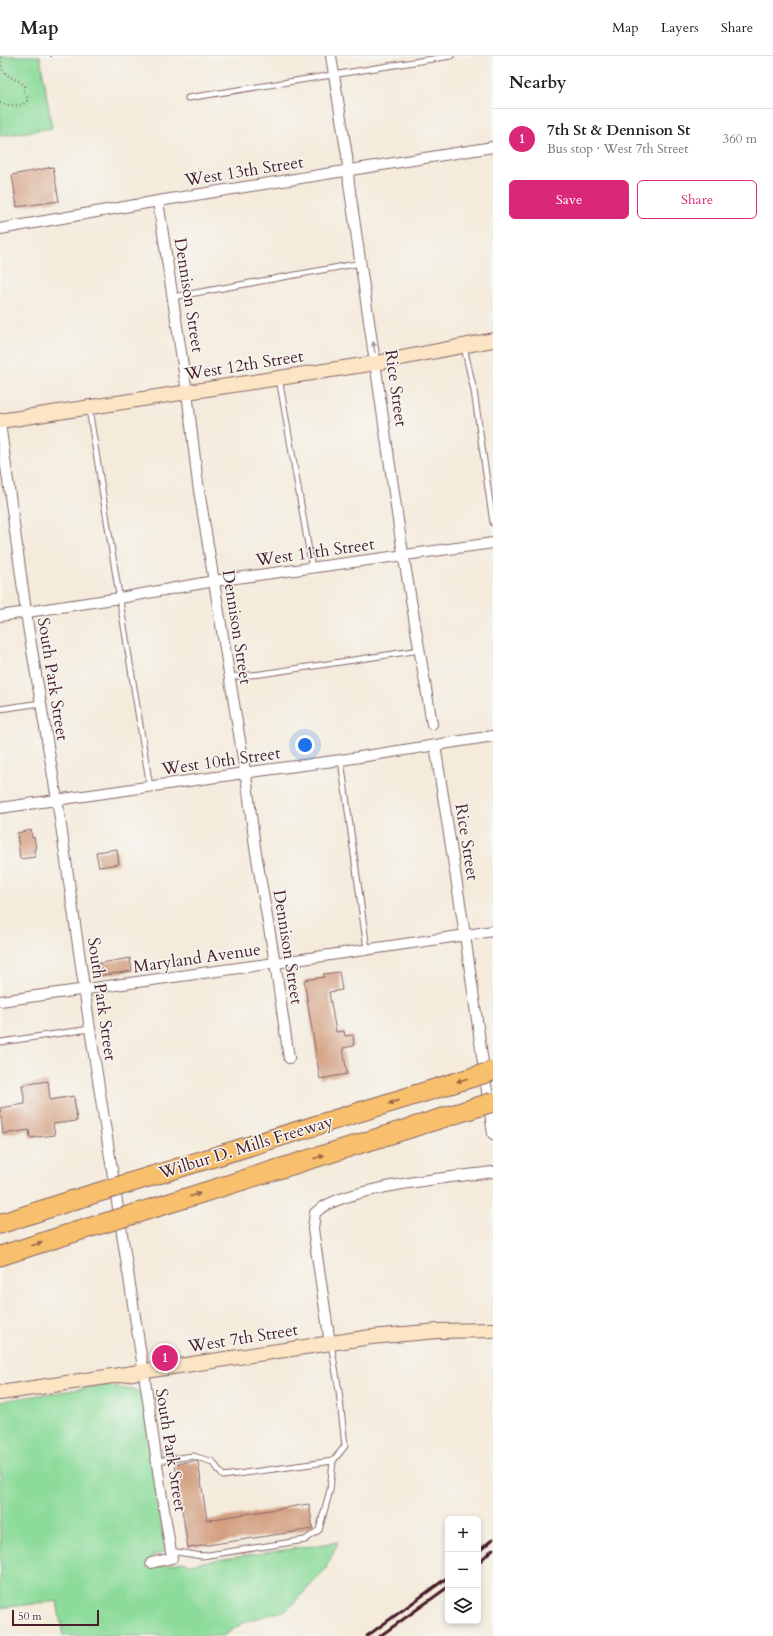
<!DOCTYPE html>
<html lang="en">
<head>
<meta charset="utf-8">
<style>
	:root { --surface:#fff; --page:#f6f6f6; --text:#202124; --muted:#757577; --line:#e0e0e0; --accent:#db2777 }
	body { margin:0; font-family:Cardo,serif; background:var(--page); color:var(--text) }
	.controls { position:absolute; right:12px; bottom:12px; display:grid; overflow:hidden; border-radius:6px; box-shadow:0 2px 6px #0003 }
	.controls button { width:36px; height:36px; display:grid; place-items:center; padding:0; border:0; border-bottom:1px solid var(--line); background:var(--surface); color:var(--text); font:20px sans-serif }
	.scale { position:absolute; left:12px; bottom:10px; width:87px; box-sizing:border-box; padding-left:4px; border:2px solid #4a1f2b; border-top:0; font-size:11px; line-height:14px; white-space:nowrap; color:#4a1f2b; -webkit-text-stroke:3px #f6f6f2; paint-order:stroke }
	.you { position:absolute; left:305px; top:689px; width:14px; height:14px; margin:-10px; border:3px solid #fff; border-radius:50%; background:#1a73e8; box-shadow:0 0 0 6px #1a73e833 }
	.badge { display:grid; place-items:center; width:26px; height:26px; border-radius:50%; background:var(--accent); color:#fff; font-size:13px; font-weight:700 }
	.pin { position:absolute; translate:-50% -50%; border:2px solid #fff; box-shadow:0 1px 4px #0006 }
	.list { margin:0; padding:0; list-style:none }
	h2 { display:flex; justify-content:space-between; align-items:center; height:52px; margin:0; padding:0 16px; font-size:17px }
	h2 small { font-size:13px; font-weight:400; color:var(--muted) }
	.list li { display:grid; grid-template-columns:26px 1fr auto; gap:12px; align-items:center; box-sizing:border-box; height:60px; padding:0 16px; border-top:1px solid var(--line) }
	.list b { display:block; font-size:15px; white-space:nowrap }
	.list p { margin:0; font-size:13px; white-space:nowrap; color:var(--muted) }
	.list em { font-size:13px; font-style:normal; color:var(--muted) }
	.actions { display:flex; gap:8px; padding:12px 16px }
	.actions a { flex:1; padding:9px 0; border:1px solid var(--accent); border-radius:6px; text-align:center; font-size:14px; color:var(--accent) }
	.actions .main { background:var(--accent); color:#fff }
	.icon { flex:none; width:22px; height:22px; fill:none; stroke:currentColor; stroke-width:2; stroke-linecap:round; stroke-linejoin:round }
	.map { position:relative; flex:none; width:493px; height:1580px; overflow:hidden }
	header { display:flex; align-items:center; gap:24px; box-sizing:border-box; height:56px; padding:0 20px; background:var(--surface); border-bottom:1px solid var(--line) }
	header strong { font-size:19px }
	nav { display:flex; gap:22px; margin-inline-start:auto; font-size:14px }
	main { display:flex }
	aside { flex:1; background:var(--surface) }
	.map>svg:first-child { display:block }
	.green { fill:#8cdb9a; stroke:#6b7d62 }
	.building { fill:#d39f80 }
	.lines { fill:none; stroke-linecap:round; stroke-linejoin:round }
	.lane-casing { stroke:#866669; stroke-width:7 }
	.street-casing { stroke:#866669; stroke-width:12 }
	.secondary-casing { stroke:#866669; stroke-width:16 }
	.highway-casing { stroke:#866669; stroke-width:21 }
	.path { stroke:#866669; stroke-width:2; stroke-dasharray:1 3; stroke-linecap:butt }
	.lane { stroke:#fff; stroke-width:5 }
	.street { stroke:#fff; stroke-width:10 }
	.secondary { stroke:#fce5c4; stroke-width:14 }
	.highway { stroke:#f8bf6c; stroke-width:19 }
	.rail { stroke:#4a1f2b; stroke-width:3 }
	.highway-bridge-casing { stroke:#866669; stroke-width:21; stroke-linecap:butt }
	.highway-bridge { stroke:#f8bf6c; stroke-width:19 }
	.oneway { fill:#ae9aa0 }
	.oneway2 { fill:#986748 }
	.labels { text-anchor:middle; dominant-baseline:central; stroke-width:3; stroke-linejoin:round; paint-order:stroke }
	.street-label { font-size:17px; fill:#4a1f2b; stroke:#f6f6f2 }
</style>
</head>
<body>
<header>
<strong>Map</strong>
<nav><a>Map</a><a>Layers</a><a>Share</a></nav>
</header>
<main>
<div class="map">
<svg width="493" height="1580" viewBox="0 0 493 1580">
	<rect width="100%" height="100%" fill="#f6f6f2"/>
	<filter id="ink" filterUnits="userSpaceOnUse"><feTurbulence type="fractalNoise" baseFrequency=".025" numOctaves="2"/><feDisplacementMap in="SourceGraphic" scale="8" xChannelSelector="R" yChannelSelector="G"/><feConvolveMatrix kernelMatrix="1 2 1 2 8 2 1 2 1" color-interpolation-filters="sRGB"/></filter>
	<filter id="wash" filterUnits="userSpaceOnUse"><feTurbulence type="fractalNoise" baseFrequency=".012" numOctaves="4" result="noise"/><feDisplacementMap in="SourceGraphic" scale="16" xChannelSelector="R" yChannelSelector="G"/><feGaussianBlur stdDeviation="0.9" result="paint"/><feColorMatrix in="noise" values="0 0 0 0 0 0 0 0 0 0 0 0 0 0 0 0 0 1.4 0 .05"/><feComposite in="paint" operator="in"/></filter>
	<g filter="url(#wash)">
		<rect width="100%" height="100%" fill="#f4ebdb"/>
		<path class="green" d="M0 0H40L52 72 0 80Z
			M106 1329 126 1333 131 1332C138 1335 141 1337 143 1345L165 1496 152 1500 151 1512 182 1506 189 1508 338 1486 325 1514 287 1554 246 1565 223 1580H63L57 1545 0 1552V1345Z"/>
		<g id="blocks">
			<path class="building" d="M53 111 59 145 17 151 12 119Z
				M31 774 32 782 34 781 36 793H34L35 801 20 803 17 777Z
				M117 793 119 808 99 811 96 796Z
				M130 902 132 915 97 920 96 908Z
				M339 916 342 934 329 936 336 976 344 975 345 980 353 979 354 990 343 992 347 1018 320 1023 304 924 324 921 323 918Z
				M48 1025 50 1044 74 1040 77 1065 53 1068 55 1079 30 1082 29 1074 3 1078 0 1052 25 1048 22 1029Z
				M195 1405 198 1406 207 1464 309 1448 313 1473 188 1492 175 1408Z"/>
		</g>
	</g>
	<g filter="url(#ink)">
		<use href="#blocks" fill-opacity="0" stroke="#866669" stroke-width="1"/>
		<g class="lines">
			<g class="lane-casing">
				<path id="lane" d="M188 42 451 0
					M173 241 361 207
					M464 291 474 335 493 467
					M279 322 312 512
					M89 353 150 731
					M229 621 261 618 420 594
					M0 653 41 647
					M341 704 367 893
					M1 986 90 973
					M157 1405 193 1400 213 1406 223 1420 333 1405 345 1390 339 1335 331 1288
					M171 1495 202 1500 305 1484 319 1474 330 1434 333 1405"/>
			</g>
			<g class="street-casing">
				<path id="street" d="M331 0 347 100 349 128 401 485 432 668
					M158 145 187 336 198 428 247 727 255 791 275 907 289 1002
					M0 173 158 145 493 91
					M0 367 28 570 59 756 90 973 148 1344 160 1429 172 1502 151 1507
					M0 560 120 542 214 525 493 487
					M435 689 465 879 493 1078
					M0 752 258 715 341 704 493 680
					M0 945 289 905 493 875
					M330 1287 313 1173 315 1157C341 1131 454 1121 493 1116"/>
			</g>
			<g class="secondary-casing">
				<path id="secondary" d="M0 365 376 307 493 284
					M0 1337 371 1281 438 1275 493 1274"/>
			</g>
			<g class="highway-casing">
				<path id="highway" d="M152 1120 431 1034
					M157 1151 436 1064
					M0 1168 70 1145
					M0 1200 75 1176"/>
			</g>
			<path class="path" d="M51 0V3
				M0 47C8 49 24 53 28 43L24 34 25 30C19 23 7 22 3 14 1 10 1 4 0 0"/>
			<use href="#lane" class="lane"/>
			<use href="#street" class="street"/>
			<use href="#secondary" class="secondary"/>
			<use href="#highway" class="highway"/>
			<path class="rail" d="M478 1496 493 1483
				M478 1507 493 1493
				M367 1580 448 1521
				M380 1580 448 1531"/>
			<g class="highway-bridge-casing">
				<path id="highway-bridge" d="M431 1034 493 1015
					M436 1064 493 1046
					M70 1145 152 1120
					M75 1176 157 1151"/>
			</g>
			<use href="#highway-bridge" class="highway-bridge"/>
		</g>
		<defs><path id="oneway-solid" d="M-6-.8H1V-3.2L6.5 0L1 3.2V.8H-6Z"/></defs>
		<use class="oneway" href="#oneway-solid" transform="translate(374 291) rotate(-99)"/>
		<g class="oneway2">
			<use href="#oneway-solid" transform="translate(462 1024) rotate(162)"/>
			<use href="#oneway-solid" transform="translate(394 1046) rotate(163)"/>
			<use href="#oneway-solid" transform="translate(319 1101) rotate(-17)"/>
			<use href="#oneway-solid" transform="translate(195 1139) rotate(-17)"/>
			<use href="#oneway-solid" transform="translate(37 1188) rotate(-18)"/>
		</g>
	</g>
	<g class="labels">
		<g class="street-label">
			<text transform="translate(244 115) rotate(-9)">West 13th Street</text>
			<text transform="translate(189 239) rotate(81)">Dennison Street</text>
			<text transform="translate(244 309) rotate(-9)">West 12th Street</text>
			<text transform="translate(396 332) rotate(82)">Rice Street</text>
			<text transform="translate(315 496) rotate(-8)">West 11th Street</text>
			<text transform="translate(237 571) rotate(81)">Dennison Street</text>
			<text transform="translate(53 623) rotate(81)">South Park Street</text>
			<text transform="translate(221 705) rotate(-8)">West 10th Street</text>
			<text transform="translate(467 786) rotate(81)">Rice Street</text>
			<text transform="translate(288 891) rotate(81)">Dennison Street</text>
			<text transform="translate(197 902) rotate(-8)">Maryland Avenue</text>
			<text transform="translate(102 943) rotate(82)">South Park Street</text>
			<text transform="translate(246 1091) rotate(-17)">Wilbur D. Mills Freeway</text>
			<text transform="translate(243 1282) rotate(-9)">West 7th Street</text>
			<text transform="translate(171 1394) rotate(81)">South Park Street</text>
		</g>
	</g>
</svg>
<div class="controls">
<button>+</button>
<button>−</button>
<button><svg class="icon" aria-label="layers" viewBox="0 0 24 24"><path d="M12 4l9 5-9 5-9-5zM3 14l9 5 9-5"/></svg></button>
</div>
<div class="scale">50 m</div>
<div class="you"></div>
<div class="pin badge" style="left:165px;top:1302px">1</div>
</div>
<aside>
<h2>Nearby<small></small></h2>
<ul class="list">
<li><span class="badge">1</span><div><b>7th St &amp; Dennison St</b><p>Bus stop · West 7th Street</p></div><em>360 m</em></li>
</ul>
<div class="actions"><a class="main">Save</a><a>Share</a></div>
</aside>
</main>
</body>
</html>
